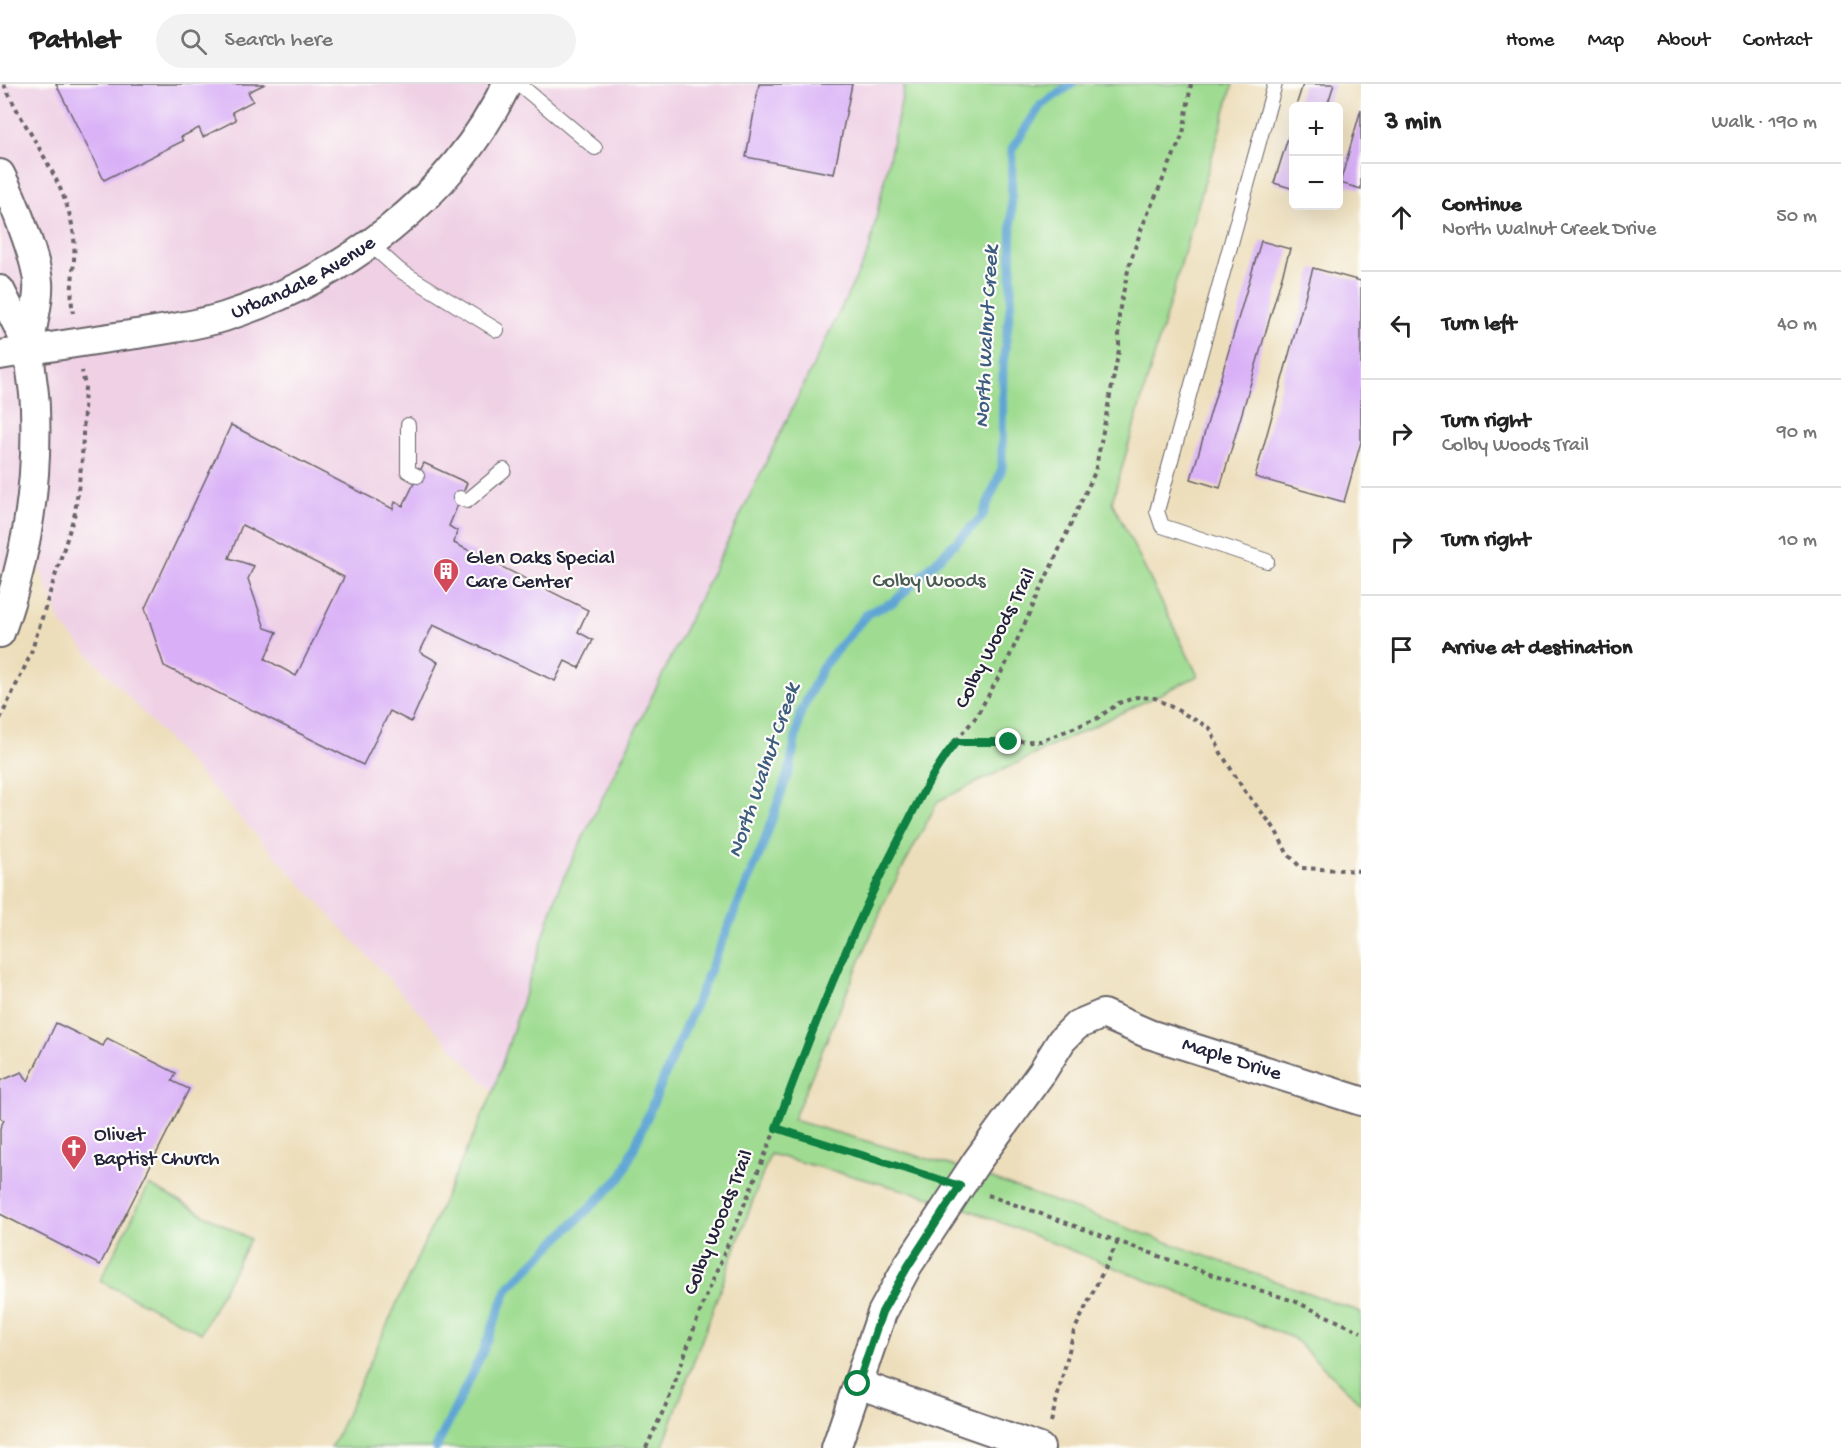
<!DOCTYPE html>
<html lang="en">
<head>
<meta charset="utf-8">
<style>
	:root { --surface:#fff; --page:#f2f2f2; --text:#222; --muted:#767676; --line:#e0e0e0 }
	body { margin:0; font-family:"Gochi Hand",sans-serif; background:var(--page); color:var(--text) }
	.controls { position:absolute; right:18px; top:18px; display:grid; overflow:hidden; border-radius:9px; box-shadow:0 6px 24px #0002 }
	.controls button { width:54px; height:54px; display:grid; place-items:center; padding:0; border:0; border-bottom:2px solid var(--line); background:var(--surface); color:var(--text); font:30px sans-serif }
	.stop { position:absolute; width:18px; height:18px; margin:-14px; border:4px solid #0b8043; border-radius:50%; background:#fff }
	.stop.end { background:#0b8043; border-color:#fff; box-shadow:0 2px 6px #0008 }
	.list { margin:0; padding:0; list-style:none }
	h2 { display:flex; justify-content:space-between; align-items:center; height:78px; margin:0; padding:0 24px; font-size:26px }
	h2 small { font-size:20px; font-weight:400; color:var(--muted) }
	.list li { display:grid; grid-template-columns:39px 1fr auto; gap:18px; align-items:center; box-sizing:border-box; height:108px; padding:0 24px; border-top:2px solid var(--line) }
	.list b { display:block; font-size:22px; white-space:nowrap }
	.list p { margin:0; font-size:20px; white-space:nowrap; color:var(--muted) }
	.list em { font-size:20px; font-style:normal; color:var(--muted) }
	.icon { flex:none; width:33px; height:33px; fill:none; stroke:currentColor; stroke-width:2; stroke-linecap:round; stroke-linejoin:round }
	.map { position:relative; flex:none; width:1361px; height:1364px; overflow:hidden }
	header { display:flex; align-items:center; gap:36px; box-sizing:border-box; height:84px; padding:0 30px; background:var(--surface); border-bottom:2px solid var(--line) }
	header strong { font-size:28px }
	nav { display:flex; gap:33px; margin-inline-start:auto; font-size:21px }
	.search { width:420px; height:54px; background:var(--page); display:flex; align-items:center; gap:15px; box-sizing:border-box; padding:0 21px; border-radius:33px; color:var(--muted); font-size:22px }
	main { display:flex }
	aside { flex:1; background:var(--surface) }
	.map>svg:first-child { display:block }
	.built { fill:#efd0e5 }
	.green { fill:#9fdc91; stroke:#607f66; stroke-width:1.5 }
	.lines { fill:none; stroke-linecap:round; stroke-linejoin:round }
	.stream { stroke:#5ea5d4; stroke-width:9 }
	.building { fill:#d9b0f7; fill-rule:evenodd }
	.service-casing { stroke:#696468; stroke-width:16 }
	.minor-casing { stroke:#696468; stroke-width:32 }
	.path { stroke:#696468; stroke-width:4; stroke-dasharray:4.5 4.5; stroke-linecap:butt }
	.service { stroke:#fff; stroke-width:14 }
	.minor { stroke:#fff; stroke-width:28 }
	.route { stroke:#0b8043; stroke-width:8 }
	.labels { text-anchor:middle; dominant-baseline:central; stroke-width:4.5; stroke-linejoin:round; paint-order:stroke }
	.street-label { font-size:21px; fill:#22223b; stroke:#fdfcf7 }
	.poi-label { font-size:21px; fill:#22223b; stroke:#fdfcf7; text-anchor:start }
	.park-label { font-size:21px; fill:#485a55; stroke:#fdfcf7 }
	.water-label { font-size:22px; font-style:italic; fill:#3d5d80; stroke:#fdfcf7 }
</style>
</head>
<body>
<header>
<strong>Pathlet</strong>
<div class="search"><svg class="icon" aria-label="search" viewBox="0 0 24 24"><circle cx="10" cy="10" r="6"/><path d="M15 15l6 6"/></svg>Search here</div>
<nav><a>Home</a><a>Map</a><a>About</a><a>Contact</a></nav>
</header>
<main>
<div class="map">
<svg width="1361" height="1364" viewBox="0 0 1361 1364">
	<rect width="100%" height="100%" fill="#fdfcf7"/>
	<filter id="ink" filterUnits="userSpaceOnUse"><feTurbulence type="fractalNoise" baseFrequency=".0167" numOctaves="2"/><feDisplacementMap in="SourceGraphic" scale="12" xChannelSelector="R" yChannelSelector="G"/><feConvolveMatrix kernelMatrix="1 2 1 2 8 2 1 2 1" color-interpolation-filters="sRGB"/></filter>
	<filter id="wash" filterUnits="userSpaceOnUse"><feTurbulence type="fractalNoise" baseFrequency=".008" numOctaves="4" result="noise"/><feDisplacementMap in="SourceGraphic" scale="24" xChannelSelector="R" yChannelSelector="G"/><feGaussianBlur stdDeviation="1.35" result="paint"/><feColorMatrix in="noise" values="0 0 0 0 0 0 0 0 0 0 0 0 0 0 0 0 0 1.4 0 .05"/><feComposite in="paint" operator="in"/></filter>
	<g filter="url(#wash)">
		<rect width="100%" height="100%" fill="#eddebb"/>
		<path class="built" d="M0 0H905L869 167 560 801 493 1008 62 541 28 452 0 549Z"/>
		<path class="green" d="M905 0H1233L1112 418 1198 592 938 717 886 815 793 1036 970 1087 1361 1228V1320L1293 1254 949 1118 770 1070 662 1364H331L493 1008 560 801 869 167Z
			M149 1101 250 1155 201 1249 100 1197Z"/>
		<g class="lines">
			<path class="stream" d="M436 1364 483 1267 508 1204 622 1092 762 764 790 684 800 630 823 582 868 529 894 518 982 433 1002 385 1003 280 1011 216 1012 65 1041 21 1072 0"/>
		</g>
		<g id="blocks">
			<path class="building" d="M56 0H265L248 8 253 17 232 28 236 36 203 53 199 44 181 53 183 57 104 96Z
				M759 0H852L834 90 746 73Z
				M1303 0H1334L1327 22H1296Z
				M1361 25V105L1340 99Z
				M1294 34V105L1274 99Z
				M1261 157 1290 165 1220 404 1191 395Z
				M1313 184 1361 197V358L1344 418 1255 393Z
				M231 341 393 425 395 418 403 422 424 379 467 399 449 442 457 447 454 459 588 526 578 548 593 556 579 584 565 577 555 597 433 541 420 568 438 578 411 638 390 627 363 681 164 582 145 524ZM242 441 344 493 296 592 265 575 277 548 265 544 248 495 254 482 229 474Z
				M56 939 103 962 107 954 176 989 172 997 189 1005 100 1181 0 1130V1044L4 1036 0 1034V997L22 988 28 997Z"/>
		</g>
	</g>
	<g filter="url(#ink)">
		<use href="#blocks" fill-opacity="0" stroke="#696468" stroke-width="1.5"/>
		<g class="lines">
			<g class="service-casing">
				<path id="service" d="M519 0 595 64
					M370 160 399 186 497 246
					M408 341V387L417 392
					M460 414 467 417 504 386
					M1267 477 1162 442 1157 427 1275 0"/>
			</g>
			<g class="minor-casing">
				<g id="minor">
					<path d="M0 90C12 113 36 173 38 198 40 220 30 243 30 266 29 285 35 305 35 325 38 402 26 477 0 549"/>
					<path d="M0 206 30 266"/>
					<path id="s1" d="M0 271C43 264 87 257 130 251 161 246 194 242 224 233 343 195 452 114 507 0"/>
					<path d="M858 1300 1040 1364"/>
					<path id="s2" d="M836 1364 882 1229 908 1181 977 1077 1042 988 1062 956 1077 941 1103 930 1149 950 1361 1017"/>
				</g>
			</g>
			<path class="path" d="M4 0C26 49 64 93 73 146 78 174 68 202 73 229
				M0 635 30 572 75 429 82 375 85 302 82 287
				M956 658 1041 657 1096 635 1119 619 1137 613 1155 614 1210 644 1221 669 1244 706 1275 745 1287 769 1301 784 1361 787
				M776 1044 857 1071 933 1092
				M988 1111 1215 1192 1294 1217 1361 1248
				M1051 1338 1074 1247 1118 1157
				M646 1364 670 1312 701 1225 776 1044 809 955 870 811 927 700 946 669 976 633 1006 580 1095 388 1119 266V228L1129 182 1142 143 1183 50 1191 0"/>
			<use href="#service" class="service"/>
			<use href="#minor" class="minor"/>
		</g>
	</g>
	<g class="lines" filter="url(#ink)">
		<path class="route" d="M858 1300 882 1228 908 1182 960 1102 776 1044C812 946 850 849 898 757 916 723 931 688 956 658H1009"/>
	</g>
	<defs>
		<g id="building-pin" transform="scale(1.35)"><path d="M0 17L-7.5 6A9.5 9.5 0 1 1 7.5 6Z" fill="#d1495b" stroke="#fdfcf7"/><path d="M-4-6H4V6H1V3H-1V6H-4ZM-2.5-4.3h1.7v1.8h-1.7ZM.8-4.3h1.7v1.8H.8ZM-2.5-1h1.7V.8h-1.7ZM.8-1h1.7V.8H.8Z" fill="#fff"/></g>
		<g id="church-pin" transform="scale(1.35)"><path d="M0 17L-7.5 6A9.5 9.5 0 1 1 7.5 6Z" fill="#d1495b" stroke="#fdfcf7"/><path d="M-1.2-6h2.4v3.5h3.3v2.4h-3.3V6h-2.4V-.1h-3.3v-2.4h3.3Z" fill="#fff"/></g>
	</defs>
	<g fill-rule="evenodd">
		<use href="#building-pin" x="446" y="487"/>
		<use href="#church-pin" x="74" y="1064"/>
	</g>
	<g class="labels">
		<g class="street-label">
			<text stroke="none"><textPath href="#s1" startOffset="316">Urbandale Avenue</textPath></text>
			<text transform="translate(997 555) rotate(-63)">Colby Woods Trail</text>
			<text stroke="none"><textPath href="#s2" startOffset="656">Maple Drive</textPath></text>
			<text transform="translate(720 1139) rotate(-68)">Colby Woods Trail</text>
		</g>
		<g class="poi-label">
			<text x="466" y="475">Glen Oaks Special<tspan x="466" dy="24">Care Center</tspan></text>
			<text x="94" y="1052">Olivet<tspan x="94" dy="24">Baptist Church</tspan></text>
		</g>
		<g class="park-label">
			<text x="929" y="498">Colby Woods</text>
		</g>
		<g class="water-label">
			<text transform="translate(988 253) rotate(-87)">North Walnut Creek</text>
			<text transform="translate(765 687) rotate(-71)">North Walnut Creek</text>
		</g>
	</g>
</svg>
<div class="controls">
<button>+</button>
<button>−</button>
</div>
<div class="stop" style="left:858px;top:1300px"></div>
<div class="stop end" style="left:1009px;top:658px"></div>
</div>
<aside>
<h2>3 min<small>Walk · 190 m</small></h2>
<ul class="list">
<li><svg class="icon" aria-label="ahead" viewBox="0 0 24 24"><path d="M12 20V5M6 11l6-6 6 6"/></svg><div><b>Continue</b><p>North Walnut Creek Drive</p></div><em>50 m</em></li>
<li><svg class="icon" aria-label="left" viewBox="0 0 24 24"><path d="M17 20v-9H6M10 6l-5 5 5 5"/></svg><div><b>Turn left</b></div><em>40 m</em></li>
<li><svg class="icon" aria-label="right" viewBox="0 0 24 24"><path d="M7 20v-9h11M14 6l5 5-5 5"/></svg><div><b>Turn right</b><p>Colby Woods Trail</p></div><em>90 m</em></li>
<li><svg class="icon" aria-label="right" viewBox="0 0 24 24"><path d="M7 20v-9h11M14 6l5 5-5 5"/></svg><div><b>Turn right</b></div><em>10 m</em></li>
<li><svg class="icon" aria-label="arrive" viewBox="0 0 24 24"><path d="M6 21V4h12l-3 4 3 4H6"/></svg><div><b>Arrive at destination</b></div></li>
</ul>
</aside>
</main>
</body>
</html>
